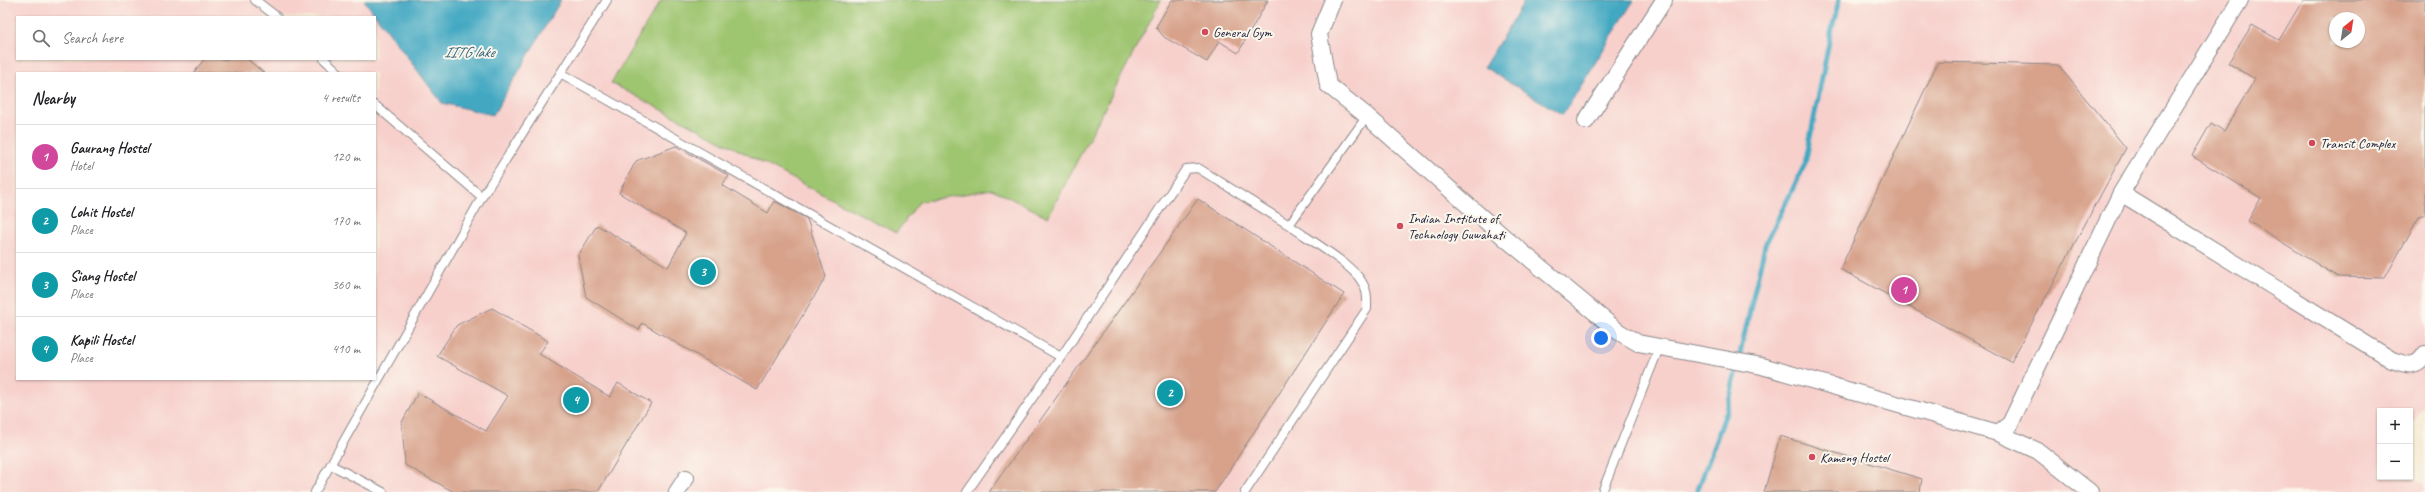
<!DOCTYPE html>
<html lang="en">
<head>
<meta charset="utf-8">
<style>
	:root { --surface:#fff; --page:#f2f2f2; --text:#202124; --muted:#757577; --line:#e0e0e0; --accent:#d1495b }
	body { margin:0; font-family:Caveat,sans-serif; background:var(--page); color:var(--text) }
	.controls { position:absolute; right:12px; bottom:12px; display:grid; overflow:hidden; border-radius:0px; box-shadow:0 1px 3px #0004 }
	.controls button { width:36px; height:36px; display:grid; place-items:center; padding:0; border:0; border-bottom:1px solid var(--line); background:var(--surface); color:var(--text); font:20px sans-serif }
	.compass { position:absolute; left:2329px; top:12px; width:36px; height:36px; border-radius:50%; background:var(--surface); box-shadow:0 1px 3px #0004; rotate:30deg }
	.you { position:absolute; left:1601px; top:338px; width:14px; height:14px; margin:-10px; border:3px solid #fff; border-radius:50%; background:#1a73e8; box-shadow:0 0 0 6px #1a73e833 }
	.badge { display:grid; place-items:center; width:26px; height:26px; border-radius:50%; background:var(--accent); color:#fff; font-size:13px; font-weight:700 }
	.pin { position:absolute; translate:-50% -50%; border:2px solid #fff; box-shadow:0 1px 4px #0006 }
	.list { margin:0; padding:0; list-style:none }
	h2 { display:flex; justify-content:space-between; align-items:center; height:52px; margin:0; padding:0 16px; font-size:17px }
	h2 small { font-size:13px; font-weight:400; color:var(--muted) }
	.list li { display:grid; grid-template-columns:26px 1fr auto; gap:12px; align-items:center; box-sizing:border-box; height:64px; padding:0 16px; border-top:1px solid var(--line) }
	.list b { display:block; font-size:15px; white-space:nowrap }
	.list p { margin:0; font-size:13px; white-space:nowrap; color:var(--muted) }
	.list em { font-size:13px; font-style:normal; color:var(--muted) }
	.icon { flex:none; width:22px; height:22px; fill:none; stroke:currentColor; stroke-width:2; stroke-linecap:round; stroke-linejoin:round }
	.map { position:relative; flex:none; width:2425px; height:492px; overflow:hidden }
	.search { position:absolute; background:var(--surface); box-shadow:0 1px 3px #0004; left:16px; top:16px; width:360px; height:44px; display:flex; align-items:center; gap:10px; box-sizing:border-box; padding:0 14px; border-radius:0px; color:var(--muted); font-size:15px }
	.panel { position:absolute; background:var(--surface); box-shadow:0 1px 3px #0004; left:16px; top:72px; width:360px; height:308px; border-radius:0px }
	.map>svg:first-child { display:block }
	.built { fill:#f7d0cc; fill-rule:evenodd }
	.green { fill:#9ec570; stroke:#607456 }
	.water { fill:#42a8c2; stroke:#32657e }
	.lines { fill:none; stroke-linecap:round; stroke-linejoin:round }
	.stream { stroke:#42a8c2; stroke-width:5 }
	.building { fill:#d7a18a; fill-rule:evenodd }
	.service-casing { stroke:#8c8688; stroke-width:10 }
	.minor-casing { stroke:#8c8688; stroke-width:18 }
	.service { stroke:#fff; stroke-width:8 }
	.minor { stroke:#fff; stroke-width:16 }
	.poi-dot { fill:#d1495b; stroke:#fbf7ec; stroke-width:1.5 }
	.labels { text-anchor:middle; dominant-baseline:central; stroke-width:4; stroke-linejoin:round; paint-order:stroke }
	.poi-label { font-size:14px; fill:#22223b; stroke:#fbf7ec; text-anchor:start }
	.water-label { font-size:15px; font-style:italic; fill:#305e78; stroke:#fbf7ec }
</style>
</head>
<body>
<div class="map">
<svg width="2425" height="492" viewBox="0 0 2425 492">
	<rect width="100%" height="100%" fill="#fbf7ec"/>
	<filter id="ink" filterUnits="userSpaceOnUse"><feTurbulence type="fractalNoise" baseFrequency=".025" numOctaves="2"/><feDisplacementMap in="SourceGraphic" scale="8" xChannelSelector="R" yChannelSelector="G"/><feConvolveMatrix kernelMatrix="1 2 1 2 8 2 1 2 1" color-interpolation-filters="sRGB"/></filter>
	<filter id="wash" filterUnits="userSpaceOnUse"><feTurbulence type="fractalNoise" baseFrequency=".012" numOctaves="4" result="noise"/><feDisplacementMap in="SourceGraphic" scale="16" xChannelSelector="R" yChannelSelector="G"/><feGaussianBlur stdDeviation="0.9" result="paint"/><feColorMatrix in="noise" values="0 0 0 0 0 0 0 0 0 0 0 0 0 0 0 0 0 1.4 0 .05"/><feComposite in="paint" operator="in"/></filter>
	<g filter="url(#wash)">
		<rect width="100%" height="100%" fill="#f5ebd5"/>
		<path class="built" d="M0 0H2425V403L2410 428V411H2380V477H2410L2425 485V492H0ZM17 17H375V59H17ZM2335 18H2359V42H2335ZM17 73H375V379H17Z"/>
		<path class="green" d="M661 0H1161L1048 217 992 189 919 202 896 233 611 83Z"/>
		<path class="water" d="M364 0H561L493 115 442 103Z
			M1525 0H1634L1563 115 1484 67Z"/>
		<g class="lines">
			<path class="stream" d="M1697 492 1727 410 1765 245 1805 164 1830 37 1839 0"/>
		</g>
		<g id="blocks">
			<path class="building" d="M1172 0H1268L1238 53 1219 41 1207 62 1164 37 1156 27Z
				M2303 0H2425V215H2420L2385 278 2338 277 2248 221 2261 198 2192 156 2211 123 2224 131 2255 79 2228 63 2252 25 2279 40ZM2335 18H2359V42H2335Z
				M204 59H247L264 73H194Z
				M1938 62 2058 65 2126 148 2011 362 1840 269Z
				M676 146 729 176 722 185 768 213 774 201 807 219 826 277 757 390 642 323 639 330 586 297 578 256 597 225 668 267 686 233 619 193 636 161Z
				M1198 199 1344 294 1215 492H989Z
				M492 308 548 341 539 354 610 397 618 383 651 403 598 492H454L405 465 402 422 418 393 486 431 508 396 437 356 457 325Z
				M1780 436 1922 479 1920 492H1764Z"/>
		</g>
	</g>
	<g filter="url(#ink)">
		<use href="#blocks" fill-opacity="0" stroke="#8c8688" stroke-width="1"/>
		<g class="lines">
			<g class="service-casing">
				<path id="service" d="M255 0 277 17
					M324 59 339 73
					M562 74 1061 357
					M375 105 482 197
					M331 465 383 492
					M315 492 482 197 607 0
					M967 492 1061 357 1186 169 1198 168 1289 225 1367 116
					M1245 492 1367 309C1367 299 1368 291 1362 282 1352 264 1308 239 1289 225
					M1602 492 1659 348"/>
			</g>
			<g class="minor-casing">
				<path id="minor" d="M1333 0 1319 34 1328 85 1367 116 1505 238 1619 332 1638 343 1762 366 1998 433 2010 424 2121 193 2240 0
					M1586 121 1664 0
					M2121 193 2392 360C2406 365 2416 369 2425 354
					M1998 433 2038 451 2090 492
					M677 492 686 478"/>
			</g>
			<use href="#service" class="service"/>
			<use href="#minor" class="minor"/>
		</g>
	</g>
	<g class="poi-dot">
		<circle cx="1205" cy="32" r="4"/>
		<circle cx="2312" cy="143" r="4"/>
		<circle cx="1400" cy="226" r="4"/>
		<circle cx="1812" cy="457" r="4"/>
	</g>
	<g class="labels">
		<g class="poi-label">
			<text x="1213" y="32">General Gym</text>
			<text x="2320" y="143">Transit Complex</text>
			<text x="1408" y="218">Indian Institute of<tspan x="1408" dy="16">Technology Guwahati</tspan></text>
			<text x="1820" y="457">Kameng Hostel</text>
		</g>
		<g class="water-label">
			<text x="469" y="52">IITG lake</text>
		</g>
	</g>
</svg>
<div class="controls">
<button>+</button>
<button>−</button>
</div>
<svg class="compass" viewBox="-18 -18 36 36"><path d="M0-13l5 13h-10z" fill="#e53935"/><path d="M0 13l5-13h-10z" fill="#757577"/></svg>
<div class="you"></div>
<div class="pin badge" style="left:1904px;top:290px;background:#d1479c">1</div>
<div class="pin badge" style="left:1170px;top:393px;background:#0f9aa8">2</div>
<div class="pin badge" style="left:703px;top:272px;background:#0f9aa8">3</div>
<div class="pin badge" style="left:576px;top:400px;background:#0f9aa8">4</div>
<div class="search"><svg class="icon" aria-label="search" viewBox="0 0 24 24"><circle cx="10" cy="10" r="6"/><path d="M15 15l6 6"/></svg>Search here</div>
<section class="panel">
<h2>Nearby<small>4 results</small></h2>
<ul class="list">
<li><span class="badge" style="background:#d1479c">1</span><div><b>Gaurang Hostel</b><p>Hotel</p></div><em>120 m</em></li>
<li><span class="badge" style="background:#0f9aa8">2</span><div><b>Lohit Hostel</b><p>Place</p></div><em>170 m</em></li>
<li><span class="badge" style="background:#0f9aa8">3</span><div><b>Siang Hostel</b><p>Place</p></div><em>360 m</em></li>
<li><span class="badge" style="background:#0f9aa8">4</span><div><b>Kapili Hostel</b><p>Place</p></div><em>410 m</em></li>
</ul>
</section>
</div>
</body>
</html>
